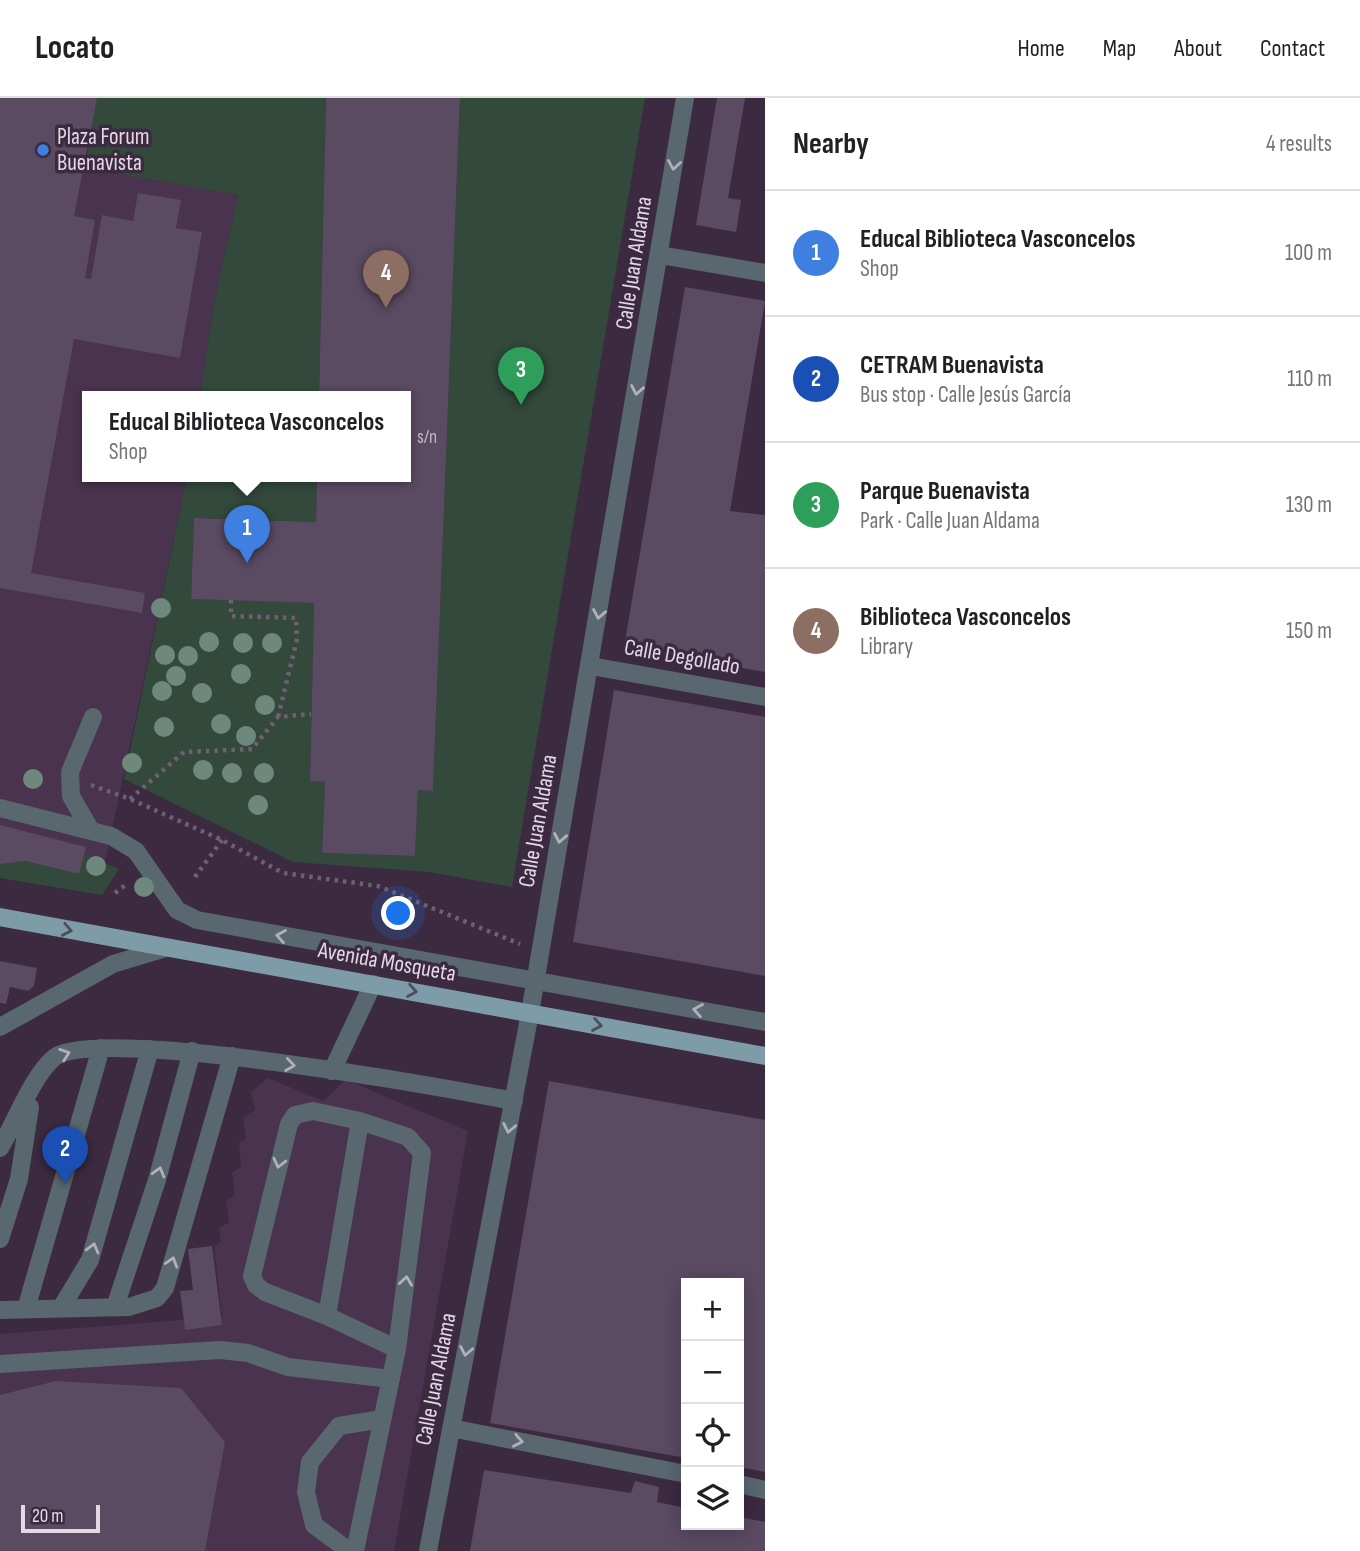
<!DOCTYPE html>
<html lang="en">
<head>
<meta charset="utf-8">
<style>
	:root { --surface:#fff; --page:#f2f2f2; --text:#202124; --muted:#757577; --line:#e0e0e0; --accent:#1a73e8 }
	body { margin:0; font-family:"Sofia Sans Condensed",sans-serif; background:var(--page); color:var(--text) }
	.controls { position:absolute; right:21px; bottom:21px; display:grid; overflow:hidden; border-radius:0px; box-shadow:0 4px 18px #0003 }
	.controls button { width:63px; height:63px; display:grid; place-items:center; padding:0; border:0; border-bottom:2px solid var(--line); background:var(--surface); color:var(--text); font:35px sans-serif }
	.scale { position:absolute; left:21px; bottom:18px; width:79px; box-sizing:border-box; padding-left:7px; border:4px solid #e4d8e6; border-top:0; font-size:19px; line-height:24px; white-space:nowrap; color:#e4d8e6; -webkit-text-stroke:5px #3c2a40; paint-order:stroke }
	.you { position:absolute; left:399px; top:816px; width:24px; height:24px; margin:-18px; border:5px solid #fff; border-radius:50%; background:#1a73e8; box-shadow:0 0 0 10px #1a73e833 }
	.badge { display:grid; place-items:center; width:46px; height:46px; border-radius:50%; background:var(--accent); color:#fff; font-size:23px; font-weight:700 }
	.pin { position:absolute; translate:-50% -58px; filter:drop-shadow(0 2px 4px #0008) }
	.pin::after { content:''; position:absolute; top:37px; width:24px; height:21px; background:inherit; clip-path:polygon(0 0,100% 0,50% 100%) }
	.popup { position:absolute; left:82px; top:293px; width:329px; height:91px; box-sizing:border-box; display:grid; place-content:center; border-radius:0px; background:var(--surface); filter:drop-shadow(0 2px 5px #0005); font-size:23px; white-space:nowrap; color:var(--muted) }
	.popup b { font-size:26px; color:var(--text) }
	.popup::after { content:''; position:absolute; left:50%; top:100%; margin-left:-14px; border:14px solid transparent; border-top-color:var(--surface) }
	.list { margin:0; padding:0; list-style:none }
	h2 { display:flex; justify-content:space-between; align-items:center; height:91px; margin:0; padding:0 28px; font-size:30px }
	h2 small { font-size:23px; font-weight:400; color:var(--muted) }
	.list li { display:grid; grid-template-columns:46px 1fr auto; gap:21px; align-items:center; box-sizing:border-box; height:126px; padding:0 28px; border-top:2px solid var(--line) }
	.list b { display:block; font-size:26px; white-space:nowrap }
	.list p { margin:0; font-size:23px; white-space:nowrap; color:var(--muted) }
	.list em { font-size:23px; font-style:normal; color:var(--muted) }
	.icon { flex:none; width:38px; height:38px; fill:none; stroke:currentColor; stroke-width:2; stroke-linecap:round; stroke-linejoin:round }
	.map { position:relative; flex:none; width:765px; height:1453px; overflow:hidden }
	header { display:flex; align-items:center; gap:42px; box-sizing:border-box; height:98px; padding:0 35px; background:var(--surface); border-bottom:2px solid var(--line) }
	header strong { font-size:33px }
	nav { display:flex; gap:38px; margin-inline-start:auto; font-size:24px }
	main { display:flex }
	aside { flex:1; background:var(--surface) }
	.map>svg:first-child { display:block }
	.built { fill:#4a334e }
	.green { fill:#32493b }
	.building { fill:#5a4a62 }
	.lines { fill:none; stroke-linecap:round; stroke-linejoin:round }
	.path { stroke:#6f5f72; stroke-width:4.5; stroke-dasharray:3.5 5; stroke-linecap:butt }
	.minor { stroke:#59676e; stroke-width:18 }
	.major { stroke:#7e9ba8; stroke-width:18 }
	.tree { fill:#6f887e }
	.oneway { stroke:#b3b0bc }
	.oneway2 { stroke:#504c5f }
	.shop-dot { fill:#3f7fe0; stroke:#3c2a40; stroke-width:2.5 }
	.labels { text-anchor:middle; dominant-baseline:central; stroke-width:7; stroke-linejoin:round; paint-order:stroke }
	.number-label { font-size:19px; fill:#c2b4c5 }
	.poi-label { font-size:23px; fill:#e4d8e6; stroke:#3c2a40; text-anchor:start }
	.street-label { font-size:23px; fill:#e4d8e6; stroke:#3c2a40 }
</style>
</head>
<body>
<header>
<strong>Locato</strong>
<nav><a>Home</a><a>Map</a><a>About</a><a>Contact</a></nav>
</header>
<main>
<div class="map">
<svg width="765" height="1453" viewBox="0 0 765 1453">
	<rect width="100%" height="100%" fill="#3c2a40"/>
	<path class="built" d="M0 0 86 64V70L238 97 214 205 200 299H88V379H187L103 774 51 776 0 766Z
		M268 980 323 1003 346 982 468 1033 394 1453H0V1236L222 1219 214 1148 221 1144 219 1130 229 1124 226 1102 235 1097 232 1075 241 1069 239 1045 246 1041 243 1019 255 1012 251 994Z"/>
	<path class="green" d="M95 0H326L319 299H200L214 205 238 97 85 70Z
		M460 0H645L512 789 429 774 293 764 124 681 187 379H317L316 424 194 420 191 500 314 505 310 682 325 684 322 755 415 758 418 692 433 693Z
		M84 756 119 771 102 797 0 780V766L26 763 79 776Z"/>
	<path class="building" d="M0 0H97L74 118 95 122 85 180 91 181 102 117 133 123 138 95 181 102 176 130 202 134 180 260 74 241 31 475 145 495 142 515 0 490Z
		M326 0H460L433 693 418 692 415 758 322 755 325 684 310 683 314 505 191 501 194 420 316 424 317 379H406V299H319Z
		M717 0H745L728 100 741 102 736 134 696 127Z
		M685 189 765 203 730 413 765 417V574L624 549Z
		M614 592 765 619V878L573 844Z
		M0 727 86 749 79 776 26 763 0 766Z
		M0 863 37 870 34 888 28 893 10 889 6 906 0 905Z
		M549 983 765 1022V1374L739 1369V1185H686V1360L490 1325Z
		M212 1148 222 1227 185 1232 180 1193 193 1192 188 1151Z
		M56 1283 181 1290 225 1344 205 1453H0V1297Z
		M484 1372 631 1395 635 1383 659 1389 657 1404 686 1410V1427H739V1419L765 1424V1453H470Z"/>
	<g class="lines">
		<path class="path" d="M231 502V518L296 520 297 541 278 619
			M91 687 130 701 222 742 283 775 378 788 520 846
			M130 701 184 654 252 651 278 619 311 616
			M195 779 222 742
			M115 795 128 785"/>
		<path class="minor" d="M660 157 765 175
			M591 568 765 599
			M0 710 111 738 136 753 177 812 197 822 765 924
			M90 731 71 698 70 674 93 619
			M0 929 113 866 166 850
			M332 973 373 886
			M0 1050C15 1025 33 976 55 959 98 927 446 990 514 1003
			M0 1141 19 1081 30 1009
			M115 1209 157 1082 192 953
			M61 1210 90 1162 150 951
			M26 1211 101 950
			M0 1212 129 1209 157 1200 165 1190 232 958
			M327 1218 360 1023
			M0 1266 220 1252 248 1255 288 1269 391 1281
			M451 1330 686 1376
			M739 1386 765 1392
			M349 1453 314 1427 306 1394 310 1364 339 1328 382 1321
			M355 1453 397 1251 422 1055 408 1039 360 1023 313 1013 295 1017 289 1026 252 1178 256 1187 265 1194 327 1218 397 1251
			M428 1453 530 915 685 0"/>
		<path class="major" d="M0 819 765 958"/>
	</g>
	<g class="tree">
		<circle cx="161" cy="510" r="10"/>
		<circle cx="209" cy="544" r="10"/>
		<circle cx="243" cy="545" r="10"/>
		<circle cx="272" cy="545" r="10"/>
		<circle cx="165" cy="557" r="10"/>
		<circle cx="188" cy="558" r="10"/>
		<circle cx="241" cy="576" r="10"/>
		<circle cx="176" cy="578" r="10"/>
		<circle cx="162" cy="593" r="10"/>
		<circle cx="202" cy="595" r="10"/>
		<circle cx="265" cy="607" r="10"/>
		<circle cx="221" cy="626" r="10"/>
		<circle cx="164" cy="629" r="10"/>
		<circle cx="246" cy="638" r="10"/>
		<circle cx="132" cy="665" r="10"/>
		<circle cx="203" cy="672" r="10"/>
		<circle cx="232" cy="675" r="10"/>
		<circle cx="264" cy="675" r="10"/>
		<circle cx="33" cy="681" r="10"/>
		<circle cx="258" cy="707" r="10"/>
		<circle cx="96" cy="768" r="10"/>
		<circle cx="144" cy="789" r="10"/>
	</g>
	<defs><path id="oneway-chevron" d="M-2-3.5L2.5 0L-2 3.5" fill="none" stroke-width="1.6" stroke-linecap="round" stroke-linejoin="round" transform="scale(1.75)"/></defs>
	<g class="oneway">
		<use href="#oneway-chevron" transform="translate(674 67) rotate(99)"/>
		<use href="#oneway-chevron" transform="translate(637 292) rotate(100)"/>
		<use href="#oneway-chevron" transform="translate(599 516) rotate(100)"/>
		<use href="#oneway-chevron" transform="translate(560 740) rotate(100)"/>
		<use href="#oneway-chevron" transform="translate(281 838) rotate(-170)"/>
		<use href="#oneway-chevron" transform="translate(698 912) rotate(-170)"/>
		<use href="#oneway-chevron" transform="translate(65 956) rotate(-19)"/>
		<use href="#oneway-chevron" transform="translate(290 967) rotate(8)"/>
		<use href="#oneway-chevron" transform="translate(509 1030) rotate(101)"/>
		<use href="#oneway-chevron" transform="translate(279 1065) rotate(104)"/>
		<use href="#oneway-chevron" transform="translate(159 1074) rotate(-74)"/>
		<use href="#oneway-chevron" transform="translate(93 1150) rotate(-75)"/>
		<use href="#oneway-chevron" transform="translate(172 1164) rotate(-73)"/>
		<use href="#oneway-chevron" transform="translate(406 1183) rotate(-82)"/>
		<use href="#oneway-chevron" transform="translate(466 1253) rotate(101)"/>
		<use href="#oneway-chevron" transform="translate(518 1343) rotate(11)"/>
	</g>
	<g class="oneway2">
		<use href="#oneway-chevron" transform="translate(67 832) rotate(11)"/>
		<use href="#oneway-chevron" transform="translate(412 893) rotate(10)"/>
		<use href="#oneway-chevron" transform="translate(597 927) rotate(10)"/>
	</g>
	<circle class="shop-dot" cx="43" cy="52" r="7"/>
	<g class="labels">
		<g class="number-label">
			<text x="427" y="339">s/n</text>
		</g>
		<g class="poi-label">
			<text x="57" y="39">Plaza Forum<tspan x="57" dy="26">Buenavista</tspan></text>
		</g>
		<g class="street-label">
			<text transform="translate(634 165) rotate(-81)">Calle Juan Aldama</text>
			<text transform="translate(682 559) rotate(10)">Calle Degollado</text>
			<text transform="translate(538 723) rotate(-80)">Calle Juan Aldama</text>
			<text transform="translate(387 864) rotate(10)">Avenida Mosqueta</text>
			<text transform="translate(436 1281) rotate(-79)">Calle Juan Aldama</text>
		</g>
	</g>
</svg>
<div class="controls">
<button>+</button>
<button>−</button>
<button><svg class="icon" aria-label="locate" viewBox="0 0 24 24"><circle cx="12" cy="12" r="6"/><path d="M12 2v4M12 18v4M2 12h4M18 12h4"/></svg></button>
<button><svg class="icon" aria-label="layers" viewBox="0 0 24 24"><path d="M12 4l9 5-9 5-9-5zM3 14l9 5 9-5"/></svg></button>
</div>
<div class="scale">20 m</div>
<div class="you"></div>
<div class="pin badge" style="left:247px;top:465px;background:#3f7fe0">1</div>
<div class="popup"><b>Educal Biblioteca Vasconcelos</b>Shop</div>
<div class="pin badge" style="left:65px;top:1086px;background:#1a4fb4">2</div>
<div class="pin badge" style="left:521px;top:307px;background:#2e9e5b">3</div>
<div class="pin badge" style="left:386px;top:210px;background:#8d6e63">4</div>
</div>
<aside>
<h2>Nearby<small>4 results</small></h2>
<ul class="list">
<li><span class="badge" style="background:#3f7fe0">1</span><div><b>Educal Biblioteca Vasconcelos</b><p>Shop</p></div><em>100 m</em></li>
<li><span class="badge" style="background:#1a4fb4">2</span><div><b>CETRAM Buenavista</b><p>Bus stop · Calle Jesús García</p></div><em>110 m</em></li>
<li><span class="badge" style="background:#2e9e5b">3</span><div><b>Parque Buenavista</b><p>Park · Calle Juan Aldama</p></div><em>130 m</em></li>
<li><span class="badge" style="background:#8d6e63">4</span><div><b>Biblioteca Vasconcelos</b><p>Library</p></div><em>150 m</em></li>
</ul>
</aside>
</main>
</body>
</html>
